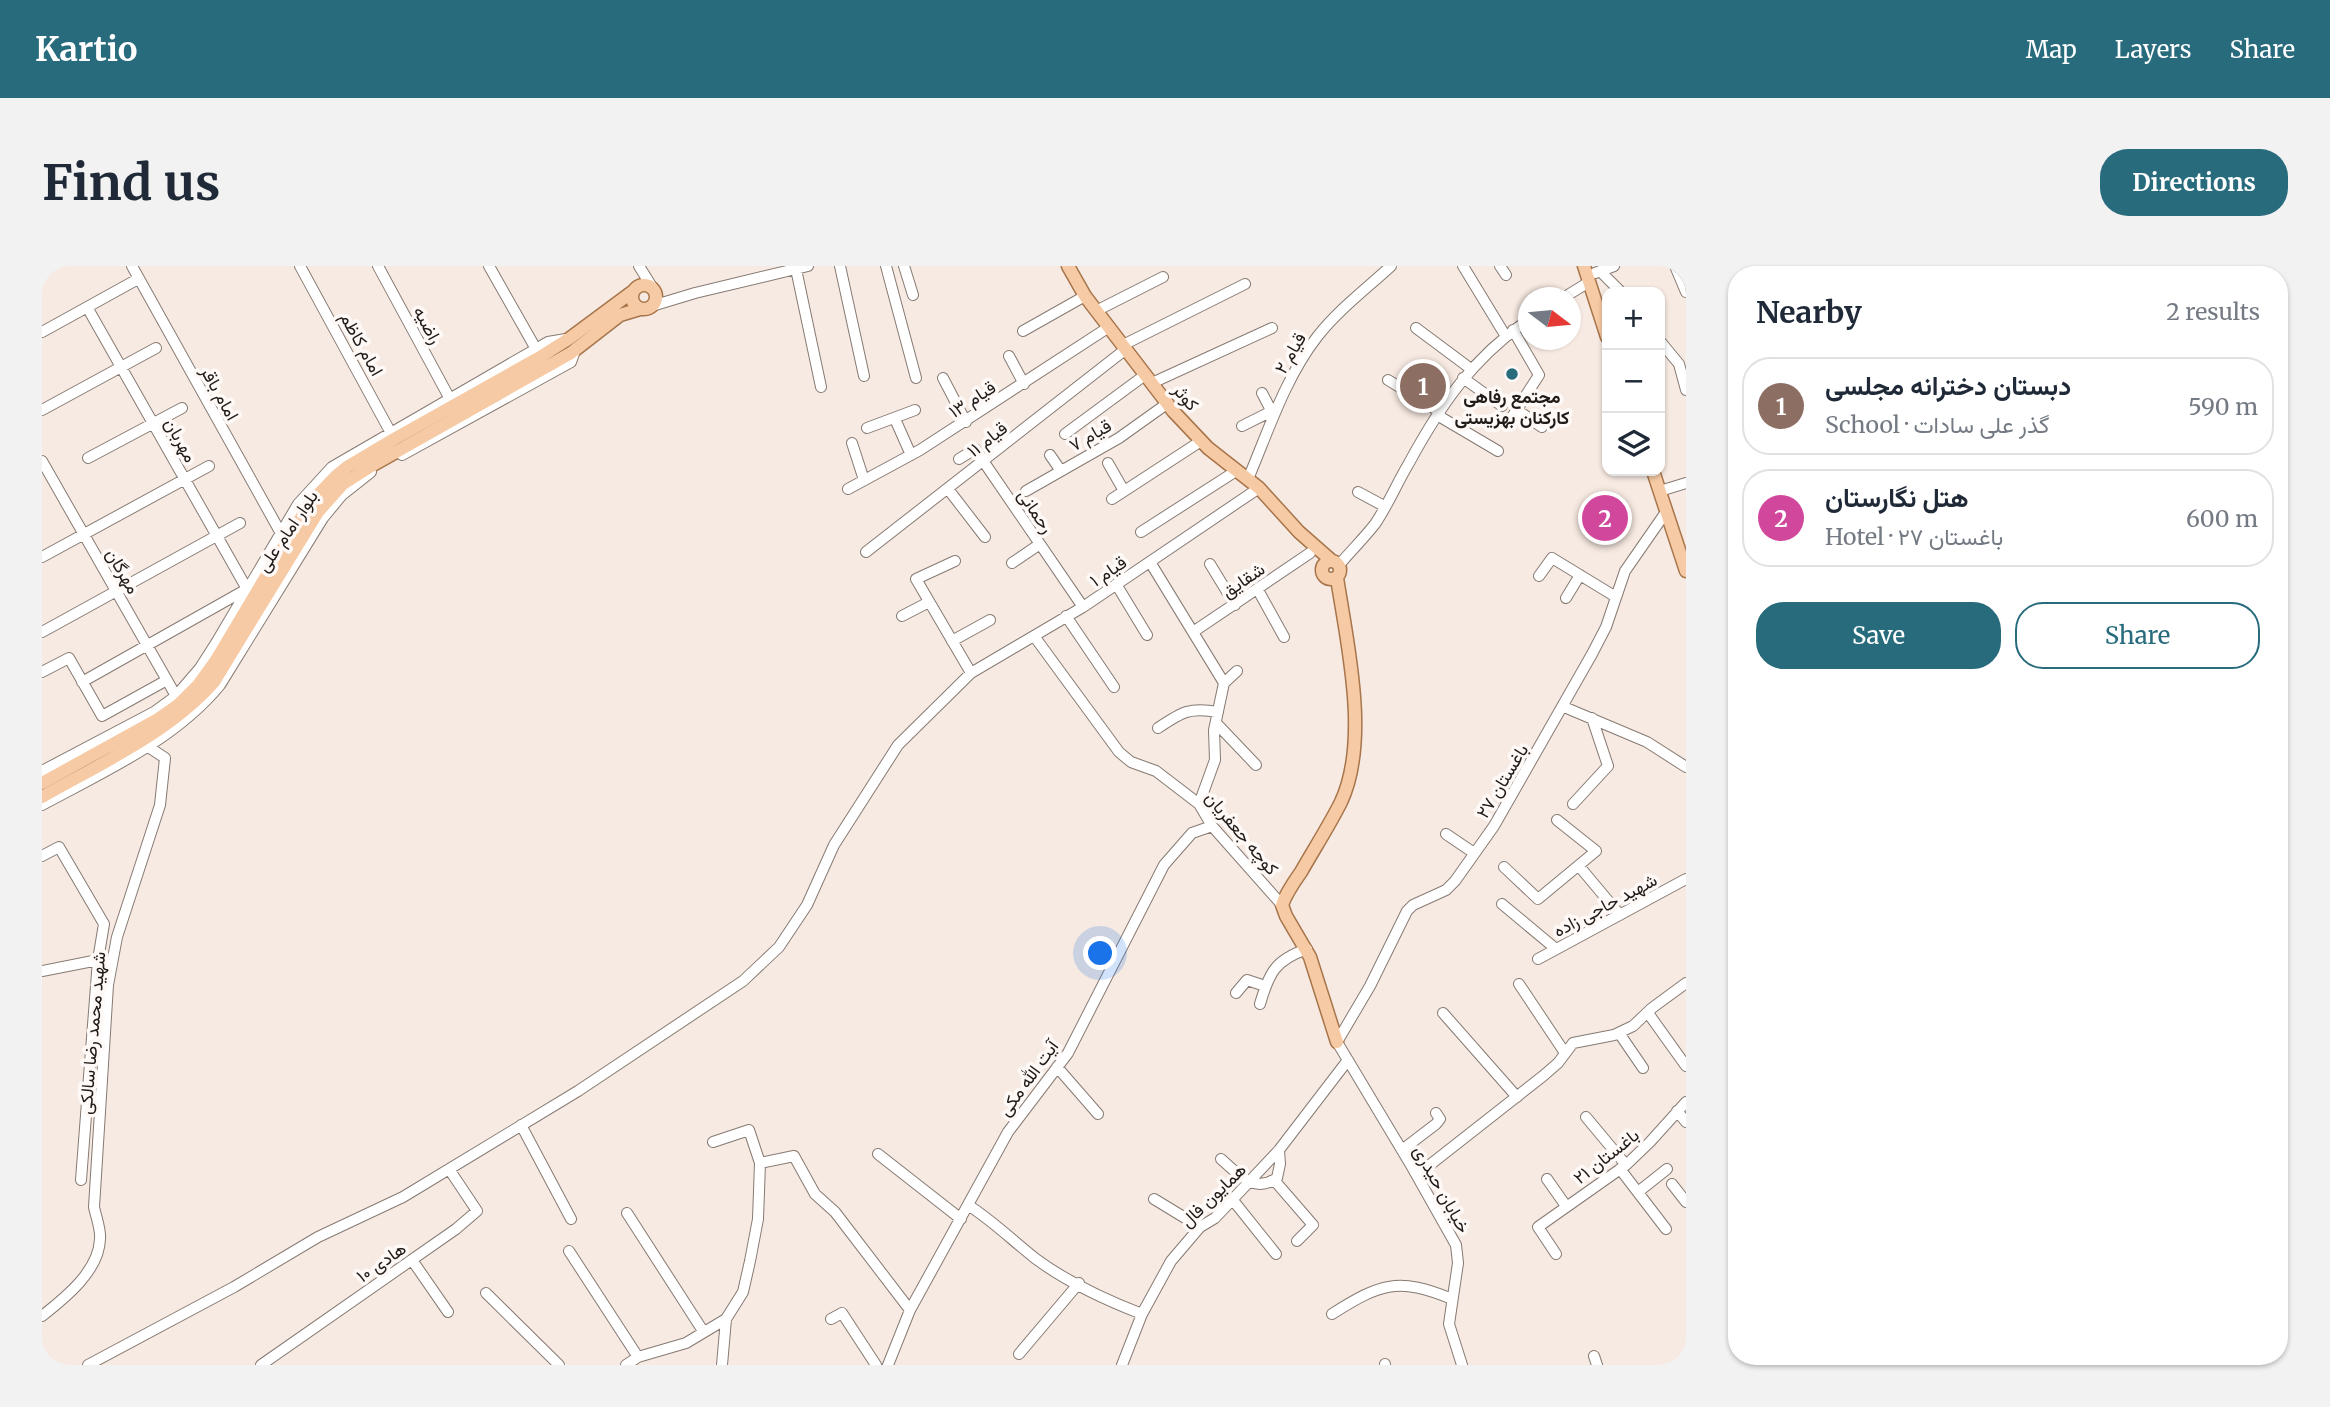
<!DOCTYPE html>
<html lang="en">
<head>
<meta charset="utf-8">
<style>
	:root { --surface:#fff; --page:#f2f2f3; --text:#1f2937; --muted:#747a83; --line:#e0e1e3; --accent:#276b7c }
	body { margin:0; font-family:Merriweather,Vazirmatn,serif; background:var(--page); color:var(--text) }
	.controls { position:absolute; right:21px; top:21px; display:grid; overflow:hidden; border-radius:14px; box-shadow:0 2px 5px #0004 }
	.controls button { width:63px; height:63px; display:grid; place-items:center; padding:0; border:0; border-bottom:2px solid var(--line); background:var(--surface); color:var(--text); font:35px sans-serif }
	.compass { position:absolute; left:1476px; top:21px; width:63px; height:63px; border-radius:50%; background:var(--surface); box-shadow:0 2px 5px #0004; rotate:106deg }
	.you { position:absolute; left:1059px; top:688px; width:24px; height:24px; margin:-18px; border:5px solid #fff; border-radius:50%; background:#1a73e8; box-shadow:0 0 0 10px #1a73e833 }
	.badge { display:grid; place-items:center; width:46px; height:46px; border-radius:50%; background:var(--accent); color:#fff; font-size:23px; font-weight:700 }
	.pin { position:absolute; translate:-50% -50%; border:4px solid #fff; box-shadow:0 2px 7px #0006 }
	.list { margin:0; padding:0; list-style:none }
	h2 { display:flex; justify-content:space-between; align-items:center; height:91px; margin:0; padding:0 28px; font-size:30px }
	h2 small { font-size:23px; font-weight:400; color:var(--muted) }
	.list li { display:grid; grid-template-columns:46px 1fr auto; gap:21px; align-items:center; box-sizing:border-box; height:98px; margin:0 14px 14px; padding:0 14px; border:2px solid var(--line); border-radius:28px }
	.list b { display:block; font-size:26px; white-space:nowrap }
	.list p { margin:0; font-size:23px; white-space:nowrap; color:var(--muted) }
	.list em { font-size:23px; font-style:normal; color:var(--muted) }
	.actions { display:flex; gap:14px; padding:21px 28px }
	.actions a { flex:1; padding:16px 0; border:2px solid var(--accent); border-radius:28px; text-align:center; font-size:24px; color:var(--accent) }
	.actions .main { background:var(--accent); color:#fff }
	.icon { flex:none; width:38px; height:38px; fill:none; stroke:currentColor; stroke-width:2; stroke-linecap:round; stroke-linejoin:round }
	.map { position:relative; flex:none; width:1644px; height:1099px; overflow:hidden; border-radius:28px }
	header { display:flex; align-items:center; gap:42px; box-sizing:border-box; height:98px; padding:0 35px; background:var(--accent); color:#fff }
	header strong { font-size:33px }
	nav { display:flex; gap:38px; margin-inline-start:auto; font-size:24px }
	.intro { display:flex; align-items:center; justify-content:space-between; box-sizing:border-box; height:168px; padding:0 42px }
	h1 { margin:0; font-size:49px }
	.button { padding:18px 32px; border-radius:28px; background:var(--accent); color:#fff; font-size:24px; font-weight:700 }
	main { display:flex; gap:42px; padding:0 42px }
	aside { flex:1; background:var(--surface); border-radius:28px; box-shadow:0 2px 5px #0004 }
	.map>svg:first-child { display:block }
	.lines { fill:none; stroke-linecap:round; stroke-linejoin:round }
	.minor-casing { stroke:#867a73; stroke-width:12 }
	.major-casing { stroke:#a7754b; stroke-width:15 }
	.minor { stroke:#fff; stroke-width:10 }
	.major { stroke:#f6caa4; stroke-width:12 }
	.poi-dot { fill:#276b7c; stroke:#fef9f6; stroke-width:2.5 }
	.labels { text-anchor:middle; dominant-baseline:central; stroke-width:7; stroke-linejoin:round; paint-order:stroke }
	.street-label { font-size:18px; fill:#201b18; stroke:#fef9f6 }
	.poi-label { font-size:18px; font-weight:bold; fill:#201b18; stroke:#fef9f6 }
</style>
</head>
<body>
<header>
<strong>Kartio</strong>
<nav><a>Map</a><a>Layers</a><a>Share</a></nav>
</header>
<div class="intro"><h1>Find us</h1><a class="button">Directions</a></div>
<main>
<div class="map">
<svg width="1644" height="1099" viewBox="0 0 1644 1099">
	<rect width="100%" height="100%" fill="#f7eae2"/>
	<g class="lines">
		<g class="minor-casing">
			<path id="minor" d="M90 0 241 271
				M258 0 350 169
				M336 0 408 133
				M447 0 494 83
				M597 0 610 21
				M798 0 822 110
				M844 0 874 112
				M862 0 871 29
				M1421 0 1463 69
				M1458 0 1464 9
				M1633 0 1644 26
				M754 3 779 121
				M1558 5 1579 26
				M1553 7 1572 0
				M1521 32 1547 16
				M610 40 653 27 766 0
				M1054 45 1121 11
				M1374 62 1429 103
				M981 65 1043 30
				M0 66 96 13
				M1618 75 1637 98 1644 124
				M1081 79 1203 18
				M967 90 982 118
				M901 112 924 156
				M1421 112 1460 140
				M1346 114 1398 146
				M1110 117 1230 62
				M1220 127 1231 148
				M0 144 114 82
				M1475 144 1500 161
				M1395 149 1456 185
				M1470 151 1497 109 1471 64
				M853 153 869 189
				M1200 160 1230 145
				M825 162 873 144
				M1023 168 1103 109
				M810 177 822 214
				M360 189 529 96 534 82
				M1008 189 1019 205
				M46 192 140 142
				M917 193 933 183 1041 341
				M0 195 134 430
				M1066 197 1082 225
				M1206 213C1226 166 1243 112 1275 71 1296 44 1324 23 1349 0
				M806 223 878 184 1067 61
				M906 223 943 271
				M984 225 1077 172 1126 137
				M1618 225 1644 217
				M1316 226 1342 240
				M1070 233 1159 175
				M1099 266 1194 205
				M824 286 1084 83
				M0 291 167 200
				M913 295 874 313 929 407
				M1108 296 1182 417 1172 464 1173 494 1157 538
				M970 297 998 278
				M1168 298 1193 339
				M1297 299C1309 285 1322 272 1333 258 1346 239 1355 217 1367 197 1399 138 1431 92 1486 54
				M1497 310 1510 292 1574 331
				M1074 318 1105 369
				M1216 324 1242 371
				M1524 332 1538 309
				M860 350 887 336
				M1024 350 1072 421
				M0 366 198 257
				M1151 366 1268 287
				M992 370 1077 486 1089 496 1114 505 1157 538 1170 560 1240 639
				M910 375 948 354
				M0 406 27 392 60 450 125 414
				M40 416 205 323 45 41
				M1182 417 1195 405
				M1522 441 1605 476 1644 501
				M1174 457 1214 499
				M1116 462C1140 446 1147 441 1176 446
				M0 505 112 446 134 430 158 402 174 377 256 238 290 201 506 76 524 73
				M1531 538 1566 500 1550 452
				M0 539C61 506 133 474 178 419L281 252 300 229 329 206
				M1404 568 1432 587
				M0 590 17 581 62 658 56 694 39 914
				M1537 600 1578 649
				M1462 601 1496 633 1554 585 1515 554
				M1460 638 1514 683
				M1496 693 1644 613
				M0 705 56 694
				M1477 718 1523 787
				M1194 727 1205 714 1223 720
				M1218 738C1227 707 1233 694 1265 683
				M1401 747 1475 831
				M1606 747 1644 800
				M1577 767 1601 802
				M1015 801 1056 848
				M1635 845 1644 856
				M1544 851 1584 899
				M479 859 529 953
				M671 876 707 864 718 897
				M1360 884 1394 858 1398 853 1394 847
				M836 888 919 953
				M1179 893C1196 908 1212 928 1235 912L1238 898 1237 884
				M1578 903 1624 963
				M1375 909 1501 810 1516 797 1531 777 1572 769 1591 760 1610 742 1644 717
				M1505 913 1524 940
				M1232 914 1271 959 1255 975
				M1630 918 1644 936
				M1596 926 1625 903
				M1112 933 1158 961
				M1190 933 1234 988
				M926 939C951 955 971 975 994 993 1024 1015 1066 1035 1100 1048
				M585 947 661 1065
				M527 985 596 1091
				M1514 988 1496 961 1584 899 1608 876 1644 836
				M370 994 406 1046
				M444 1027 517 1099
				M1290 1048C1339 1017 1356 1011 1410 1033
				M0 1050C23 1032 57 1005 58 973 59 963 54 951 52 941L66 719 75 671 118 539 123 492 105 480
				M789 1053 800 1047 834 1099
				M977 1088 1037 1017
				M1552 1090 1555 1099
				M1343 1098V1099
				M46 1099 192 1021 276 971 361 931 536 825 701 715 737 681 765 639 792 579 856 479 929 407 1041 341 1217 222
				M219 1099 414 963 435 945 407 903
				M584 1099 596 1091 644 1077 684 1053
				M680 1099 684 1053 701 1026 708 995 716 953 718 897 752 890 773 928 793 946 868 1044
				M846 1099 868 1044 966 866 1026 787 1122 599 1150 567 1170 560
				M1080 1099 1100 1048 1129 995 1158 961 1173 952 1237 884 1306 794
				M1420 1099 1407 1058 1416 997 1414 979 1370 901 1295 776 1328 720 1365 645 1371 639 1404 624 1413 615 1452 560 1550 388 1564 361 1583 305 1624 246"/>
		</g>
		<g class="major-casing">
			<path id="major" d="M1026 0 1043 30 1131 145 1166 182 1217 222 1257 266 1290 295
				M1542 0 1565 71
				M590 31a12 12 0 1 1 24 0a12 12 0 1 1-24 0Z
				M1611 205 1644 305
				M1280 304a9 9 0 1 1 18 0a9 9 0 1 1-18 0Z
				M0 517 116 453 136 439 156 419 174 394 267 238 294 210 305 201 352 173 498 91 528 72 590 26
				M0 531C58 498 127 467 172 416L276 246 301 218 331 199 529 87 578 49 598 43
				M1295 776 1268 691 1244 650 1240 639C1244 627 1252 616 1259 606 1272 583 1287 560 1299 536 1328 474 1305 377 1295 312"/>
		</g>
		<use href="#minor" class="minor"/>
		<use href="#major" class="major"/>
	</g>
	<circle class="poi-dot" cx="1470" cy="108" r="7"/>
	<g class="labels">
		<g class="street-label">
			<text transform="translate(386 59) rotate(62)">راضیه</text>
			<text transform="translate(320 78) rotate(61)">امام کاظم</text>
			<text transform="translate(1248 87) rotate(-60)">قیام ۲</text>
			<text transform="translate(178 127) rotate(61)">امام باقر</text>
			<text transform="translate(1144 131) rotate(50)">کوثر</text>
			<text transform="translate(930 133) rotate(-33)">قیام ۱۳</text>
			<text transform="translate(1048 169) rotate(-30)">قیام ۷</text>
			<text transform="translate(945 173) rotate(-38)">قیام ۱۱</text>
			<text transform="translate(139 174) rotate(61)">مهربان</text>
			<text transform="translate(994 245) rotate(56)">رحمانی</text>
			<text transform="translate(245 265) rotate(-56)">بلوار امام علی</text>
			<text transform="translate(81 305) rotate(60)">مهرگان</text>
			<text transform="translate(1066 305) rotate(-34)">قیام ۱</text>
			<text transform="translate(1201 314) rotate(-34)">شقایق</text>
			<text transform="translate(1460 515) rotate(-59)">باغستان ۲۷</text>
			<text transform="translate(1200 567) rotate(50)">کوچه جعفریان</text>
			<text transform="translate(1563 639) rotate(-28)">شهید حاجی زاده</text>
			<text transform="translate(50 767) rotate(-85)">شهید محمد رضا سالکی</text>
			<text transform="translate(986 812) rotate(-54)">آیت الله مکی</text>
			<text transform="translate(1564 890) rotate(-38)">باغستان ۲۱</text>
			<text transform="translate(1400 923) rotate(61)">خیابان حیدری</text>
			<text transform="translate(1171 929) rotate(-44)">همایون فال</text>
			<text transform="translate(339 996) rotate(-35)">هادی ۱۰</text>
		</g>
		<g class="poi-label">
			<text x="1470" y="130">مجتمع رفاهی<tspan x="1470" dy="21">کارکنان بهزیستی</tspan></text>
		</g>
	</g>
</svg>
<div class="controls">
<button>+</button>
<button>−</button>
<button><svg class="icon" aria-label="layers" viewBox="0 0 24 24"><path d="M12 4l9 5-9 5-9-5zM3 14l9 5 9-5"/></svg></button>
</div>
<svg class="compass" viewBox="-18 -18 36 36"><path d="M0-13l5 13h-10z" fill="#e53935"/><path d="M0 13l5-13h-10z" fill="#747a83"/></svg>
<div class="you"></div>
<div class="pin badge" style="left:1381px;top:120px;background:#8d6e63">1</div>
<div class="pin badge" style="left:1563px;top:252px;background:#d1479c">2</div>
</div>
<aside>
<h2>Nearby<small>2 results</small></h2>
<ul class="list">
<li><span class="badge" style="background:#8d6e63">1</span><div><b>دبستان دخترانه مجلسی</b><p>School · گذر علی سادات</p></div><em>590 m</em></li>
<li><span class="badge" style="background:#d1479c">2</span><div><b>هتل نگارستان</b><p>Hotel · باغستان ۲۷</p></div><em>600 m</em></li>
</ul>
<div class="actions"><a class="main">Save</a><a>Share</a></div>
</aside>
</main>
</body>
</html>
